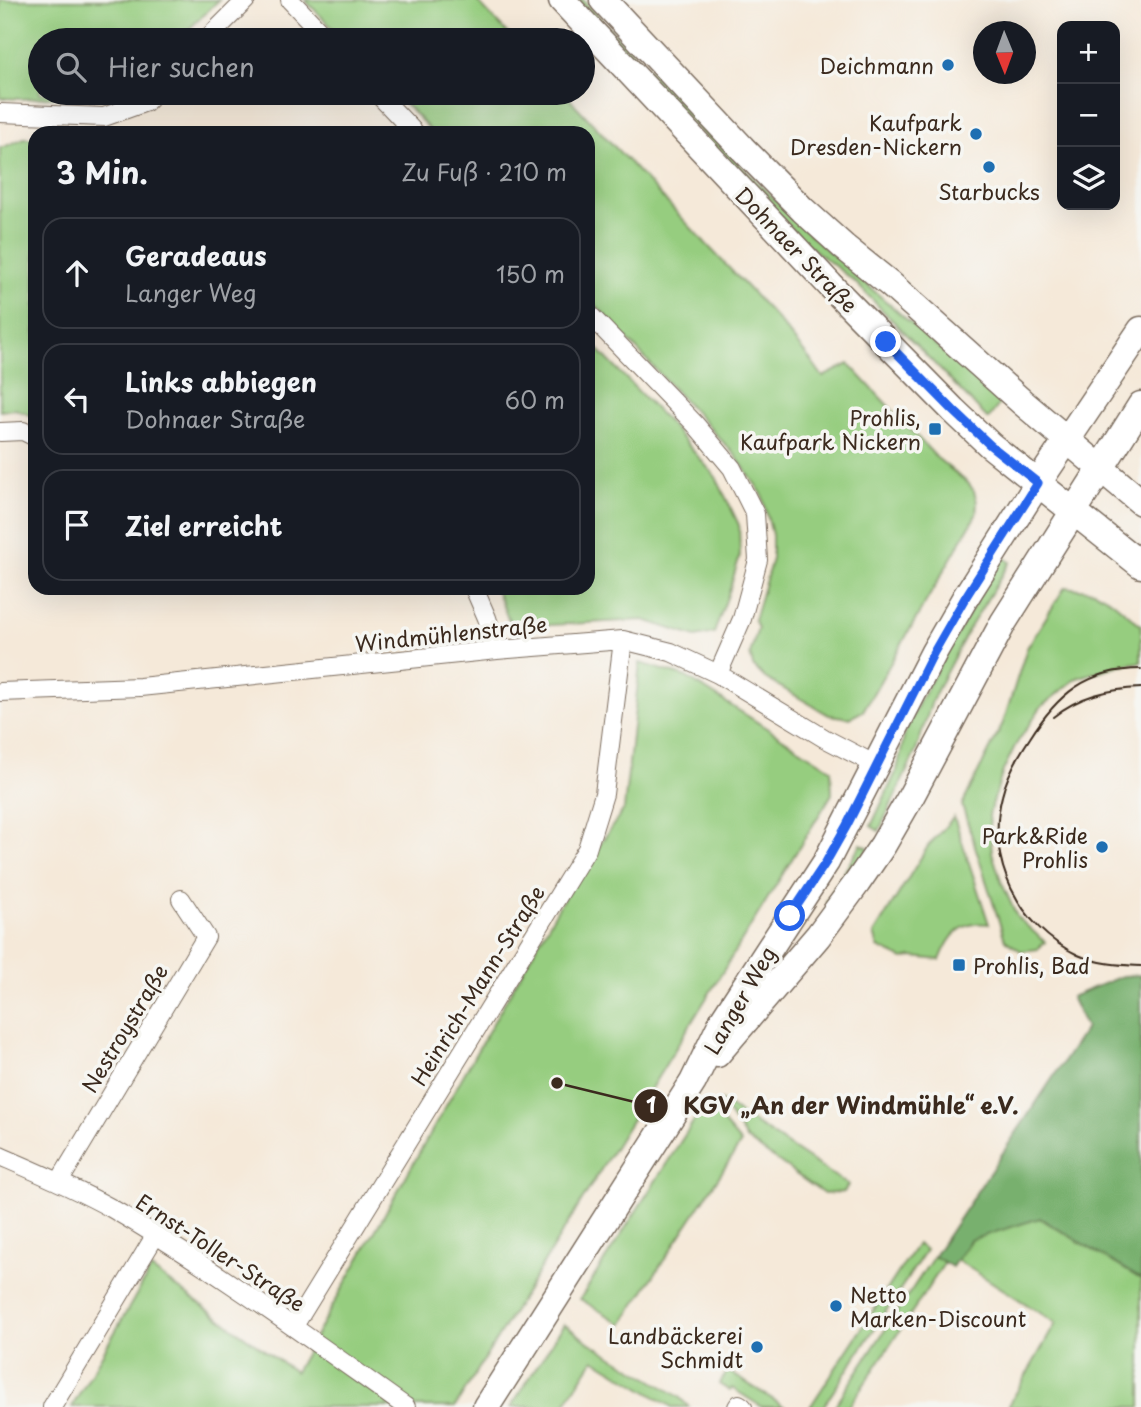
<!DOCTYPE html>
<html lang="de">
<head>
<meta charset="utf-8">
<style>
	:root { --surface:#171b24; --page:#242831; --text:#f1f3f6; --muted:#9ea1a6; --line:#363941 }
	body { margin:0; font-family:"Playpen Sans",sans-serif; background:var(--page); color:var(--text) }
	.controls { position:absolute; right:21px; top:21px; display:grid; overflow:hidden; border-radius:14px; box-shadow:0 7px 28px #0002 }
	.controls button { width:63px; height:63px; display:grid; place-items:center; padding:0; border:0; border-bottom:2px solid var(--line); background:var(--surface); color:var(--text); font:35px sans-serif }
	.compass { position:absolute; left:973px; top:21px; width:63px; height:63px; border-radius:50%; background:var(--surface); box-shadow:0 7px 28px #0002; rotate:179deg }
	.stop { position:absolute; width:21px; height:21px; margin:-16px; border:5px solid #2563eb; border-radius:50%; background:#fff }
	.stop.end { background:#2563eb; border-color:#fff; box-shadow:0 2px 7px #0008 }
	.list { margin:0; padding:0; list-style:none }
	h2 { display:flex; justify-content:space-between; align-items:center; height:91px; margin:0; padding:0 28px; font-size:30px }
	h2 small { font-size:23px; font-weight:400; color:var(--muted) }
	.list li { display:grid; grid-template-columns:46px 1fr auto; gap:21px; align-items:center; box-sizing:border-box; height:112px; margin:0 14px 14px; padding:0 14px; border:2px solid var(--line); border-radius:21px }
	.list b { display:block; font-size:26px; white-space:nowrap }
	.list p { margin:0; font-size:23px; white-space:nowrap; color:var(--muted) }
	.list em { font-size:23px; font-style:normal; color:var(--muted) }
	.icon { flex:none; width:38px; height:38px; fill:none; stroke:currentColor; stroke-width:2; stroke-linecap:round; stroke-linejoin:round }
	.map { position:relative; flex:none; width:1141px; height:1407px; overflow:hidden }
	.search { position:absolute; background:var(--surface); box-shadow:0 7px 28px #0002; left:28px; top:28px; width:567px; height:77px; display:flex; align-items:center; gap:18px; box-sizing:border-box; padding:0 24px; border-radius:38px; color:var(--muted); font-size:26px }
	.panel { position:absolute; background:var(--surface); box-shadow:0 7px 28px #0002; left:28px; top:126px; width:567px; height:469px; border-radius:21px }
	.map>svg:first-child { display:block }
	.green { fill:#96cd7f; stroke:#687c4e; stroke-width:2 }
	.forest { fill:#78b06e; stroke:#5a6d46; stroke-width:2 }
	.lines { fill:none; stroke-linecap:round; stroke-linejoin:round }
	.minor-casing { stroke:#7c6d5f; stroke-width:20 }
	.secondary-casing { stroke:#7c6d5f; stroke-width:29 }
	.minor { stroke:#fff; stroke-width:18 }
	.secondary { stroke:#fff; stroke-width:26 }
	.tram { stroke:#3b2a1e; stroke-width:2 }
	.route { stroke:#2563eb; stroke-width:9 }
	.poi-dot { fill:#1f6fb2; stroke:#f6f6f2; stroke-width:2.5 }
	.labels { text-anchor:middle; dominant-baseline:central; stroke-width:7; stroke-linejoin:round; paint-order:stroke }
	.poi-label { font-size:21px; fill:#3b2a1e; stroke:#f6f6f2; text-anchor:end }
	.street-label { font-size:21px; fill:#3b2a1e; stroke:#f6f6f2 }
	.leader { fill:none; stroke:#3b2a1e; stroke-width:2.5 }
	.callout-dot { fill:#3b2a1e; stroke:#f6f6f2; stroke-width:2.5 }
	.mark-label { font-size:21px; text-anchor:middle; font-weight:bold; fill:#fff }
	.callout-label { font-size:23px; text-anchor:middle; font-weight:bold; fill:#3b2a1e; stroke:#f6f6f2; stroke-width:7; stroke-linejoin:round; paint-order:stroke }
</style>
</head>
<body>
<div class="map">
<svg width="1141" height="1407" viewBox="0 0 1141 1407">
	<rect width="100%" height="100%" fill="#f6f6f2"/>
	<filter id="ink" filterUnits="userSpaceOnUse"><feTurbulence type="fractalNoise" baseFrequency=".0143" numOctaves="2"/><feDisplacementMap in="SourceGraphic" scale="14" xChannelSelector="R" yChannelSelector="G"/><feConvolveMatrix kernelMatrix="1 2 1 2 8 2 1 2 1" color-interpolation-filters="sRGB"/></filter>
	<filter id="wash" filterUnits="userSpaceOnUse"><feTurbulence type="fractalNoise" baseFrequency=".00686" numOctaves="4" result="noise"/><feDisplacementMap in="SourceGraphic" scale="28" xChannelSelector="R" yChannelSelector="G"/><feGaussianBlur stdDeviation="1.57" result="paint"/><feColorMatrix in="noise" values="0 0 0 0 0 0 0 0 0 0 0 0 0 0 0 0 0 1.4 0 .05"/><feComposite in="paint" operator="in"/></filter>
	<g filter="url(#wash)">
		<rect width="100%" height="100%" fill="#f5e9d9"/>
		<path class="green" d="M0 0H219L188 30 175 40H40V93H85L78 95 21 99 0 98Z
			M305 0H476L514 40H344Z
			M576 0H583L745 170 810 235 1001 402 988 419 855 282 803 241Z
			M395 93H564L777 319 813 363 823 377 849 364 937 458 968 483 974 491 977 502 976 515 863 711 850 718 829 715 765 678 753 666 750 654 758 628 754 620 772 559V535L762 494 735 455 588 297V133H433Z
			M24 138H35V417L15 409 0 411V147H4Z
			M588 339 667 421 716 477 739 525 740 555 729 592 714 633 696 637 644 620 512 627 495 588H588Z
			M1002 556 1010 562 969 629 942 680 932 701 916 751 879 831 871 826 897 770 905 733 921 698Z
			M1065 587 1094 591 1112 601 1141 625V662L1120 665 1077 678 1041 707 1015 746 1003 771 989 815 992 852 1001 881 1017 917 1045 942 1038 949 1021 951 1005 940 962 805 1003 723 1027 648Z
			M640 663 686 677 831 769 832 794 455 1407H72L151 1269 295 1372 565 896 624 809Z
			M954 817 989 924C961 920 949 936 940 960L912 957 903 959 878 947 874 934 928 846Z
			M861 844 869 848 830 905 826 902Z
			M720 1100 848 1185 844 1192 824 1194 746 1139Z
			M706 1102 741 1143 622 1324 580 1299Z
			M1001 1195 1141 1279V1407H1008L1056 1323 957 1260Z
			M917 1244 926 1250 823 1407H810Z
			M934 1256 945 1262 849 1407H834Z
			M564 1324 590 1343 678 1396 689 1407H672L594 1359 563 1407H511Z
			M728 1371 785 1407H762L732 1388 730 1391 719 1384Z"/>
		<path class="forest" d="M1141 975V1279L1040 1218 970 1240 952 1267 934 1256 1086 1028 1071 997 1122 976Z"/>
	</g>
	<g filter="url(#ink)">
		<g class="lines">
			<g class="minor-casing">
				<path id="minor" d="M290 0 328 40
					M206 40 246 0
					M377 93 415 133
					M0 113 104 117 146 102 155 93
					M588 313 695 424 732 468 755 514 758 560 742 619 718 674
					M0 432 23 431 35 437
					M474 588 487 618 497 650
					M0 692 140 687 497 650 623 640 671 652 718 674 824 738 876 765
					M0 1156C37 1172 75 1188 111 1208 214 1268 309 1338 406 1407
					M59 1182 206 937 181 899
					M294 1326 587 849 604 794 623 640
					M52 1407 155 1236
					M737 1407 739 1404 743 1407"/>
			</g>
			<g class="secondary-casing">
				<path id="secondary" d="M562 0 830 285 953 410 990 445 1141 565
					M603 0 742 148 803 210 844 247 890 284 1022 402 1141 502
					M717 1054 818 936 857 883 883 845 909 800 1003 623 1141 405
					M486 1407 693 1082 723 1020 826 862 934 652 965 598 1038 483 1141 330"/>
			</g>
			<use href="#minor" class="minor"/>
			<use href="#secondary" class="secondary"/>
			<path class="tram" d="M1141 669C1087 669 1057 695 1030 738 1018 756 1007 775 1002 796 985 860 1019 927 1078 955 1098 964 1120 965 1141 966
				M1053 717C1079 696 1108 689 1141 688"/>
		</g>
	</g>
	<g class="lines" filter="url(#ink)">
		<path class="route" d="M790 916 826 862 847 825 934 652 965 598 1038 483 990 445 953 410 886 342"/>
	</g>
	<g class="poi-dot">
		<circle cx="948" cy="65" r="7"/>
		<circle cx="976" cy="134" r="7"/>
		<circle cx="989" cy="167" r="7"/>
		<rect x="928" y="422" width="14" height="14" rx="3.5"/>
		<circle cx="1102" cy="847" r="7"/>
		<rect x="952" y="958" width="14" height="14" rx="3.5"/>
		<circle cx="836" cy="1306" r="7"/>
		<circle cx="757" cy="1347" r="7"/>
	</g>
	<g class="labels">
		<g class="poi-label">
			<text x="934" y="65">Deichmann</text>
			<text x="962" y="122">Kaufpark<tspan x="962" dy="24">Dresden-Nickern</tspan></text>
			<text x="989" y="191" text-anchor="middle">Starbucks</text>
			<text x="921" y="417">Prohlis,<tspan x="921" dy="24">Kaufpark Nickern</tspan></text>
			<text x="1088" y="835">Park&amp;Ride<tspan x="1088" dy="24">Prohlis</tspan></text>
			<text x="973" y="965" text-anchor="start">Prohlis, Bad</text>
			<text x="850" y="1294" text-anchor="start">Netto<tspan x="850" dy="24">Marken-Discount</tspan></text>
			<text x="743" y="1335">Landbäckerei<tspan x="743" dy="24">Schmidt</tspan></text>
		</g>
		<g class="street-label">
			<text transform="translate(797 249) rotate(46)">Dohnaer Straße</text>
			<text transform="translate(451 633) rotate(-6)">Windmühlenstraße</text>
			<text transform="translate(477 985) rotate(-58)">Heinrich-Mann-Straße</text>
			<text transform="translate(739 1000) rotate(-60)">Langer Weg</text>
			<text transform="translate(124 1028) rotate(-59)">Nestroystraße</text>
			<text transform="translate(221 1252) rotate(33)">Ernst-Toller-Straße</text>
		</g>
	</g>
	<path class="leader" d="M557 1083L651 1106"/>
	<g class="callout-dot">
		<circle cx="557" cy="1083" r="7"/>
		<circle cx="651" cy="1106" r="18"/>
	</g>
	<g class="mark-label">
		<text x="651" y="1113">1</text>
	</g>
	<g class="callout-label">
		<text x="851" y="1114">KGV „An der Windmühle“ e.V.</text>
	</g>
</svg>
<div class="controls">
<button>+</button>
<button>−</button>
<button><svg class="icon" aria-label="layers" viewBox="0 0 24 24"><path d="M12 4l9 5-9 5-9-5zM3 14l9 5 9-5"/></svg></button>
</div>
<svg class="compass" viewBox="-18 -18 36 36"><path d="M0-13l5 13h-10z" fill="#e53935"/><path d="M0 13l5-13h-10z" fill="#9ea1a6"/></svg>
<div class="stop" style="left:790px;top:916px"></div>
<div class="stop end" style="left:886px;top:342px"></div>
<div class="search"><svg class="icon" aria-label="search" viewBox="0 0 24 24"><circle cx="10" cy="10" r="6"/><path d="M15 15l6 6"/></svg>Hier suchen</div>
<section class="panel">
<h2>3 Min.<small>Zu Fuß · 210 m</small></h2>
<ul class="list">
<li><svg class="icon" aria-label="ahead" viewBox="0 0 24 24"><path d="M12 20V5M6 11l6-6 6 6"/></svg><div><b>Geradeaus</b><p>Langer Weg</p></div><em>150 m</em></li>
<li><svg class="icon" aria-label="left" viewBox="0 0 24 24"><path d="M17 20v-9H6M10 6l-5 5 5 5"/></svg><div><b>Links abbiegen</b><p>Dohnaer Straße</p></div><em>60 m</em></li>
<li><svg class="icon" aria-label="arrive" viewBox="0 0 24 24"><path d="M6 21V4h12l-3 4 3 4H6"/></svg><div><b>Ziel erreicht</b></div></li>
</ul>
</section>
</div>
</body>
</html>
